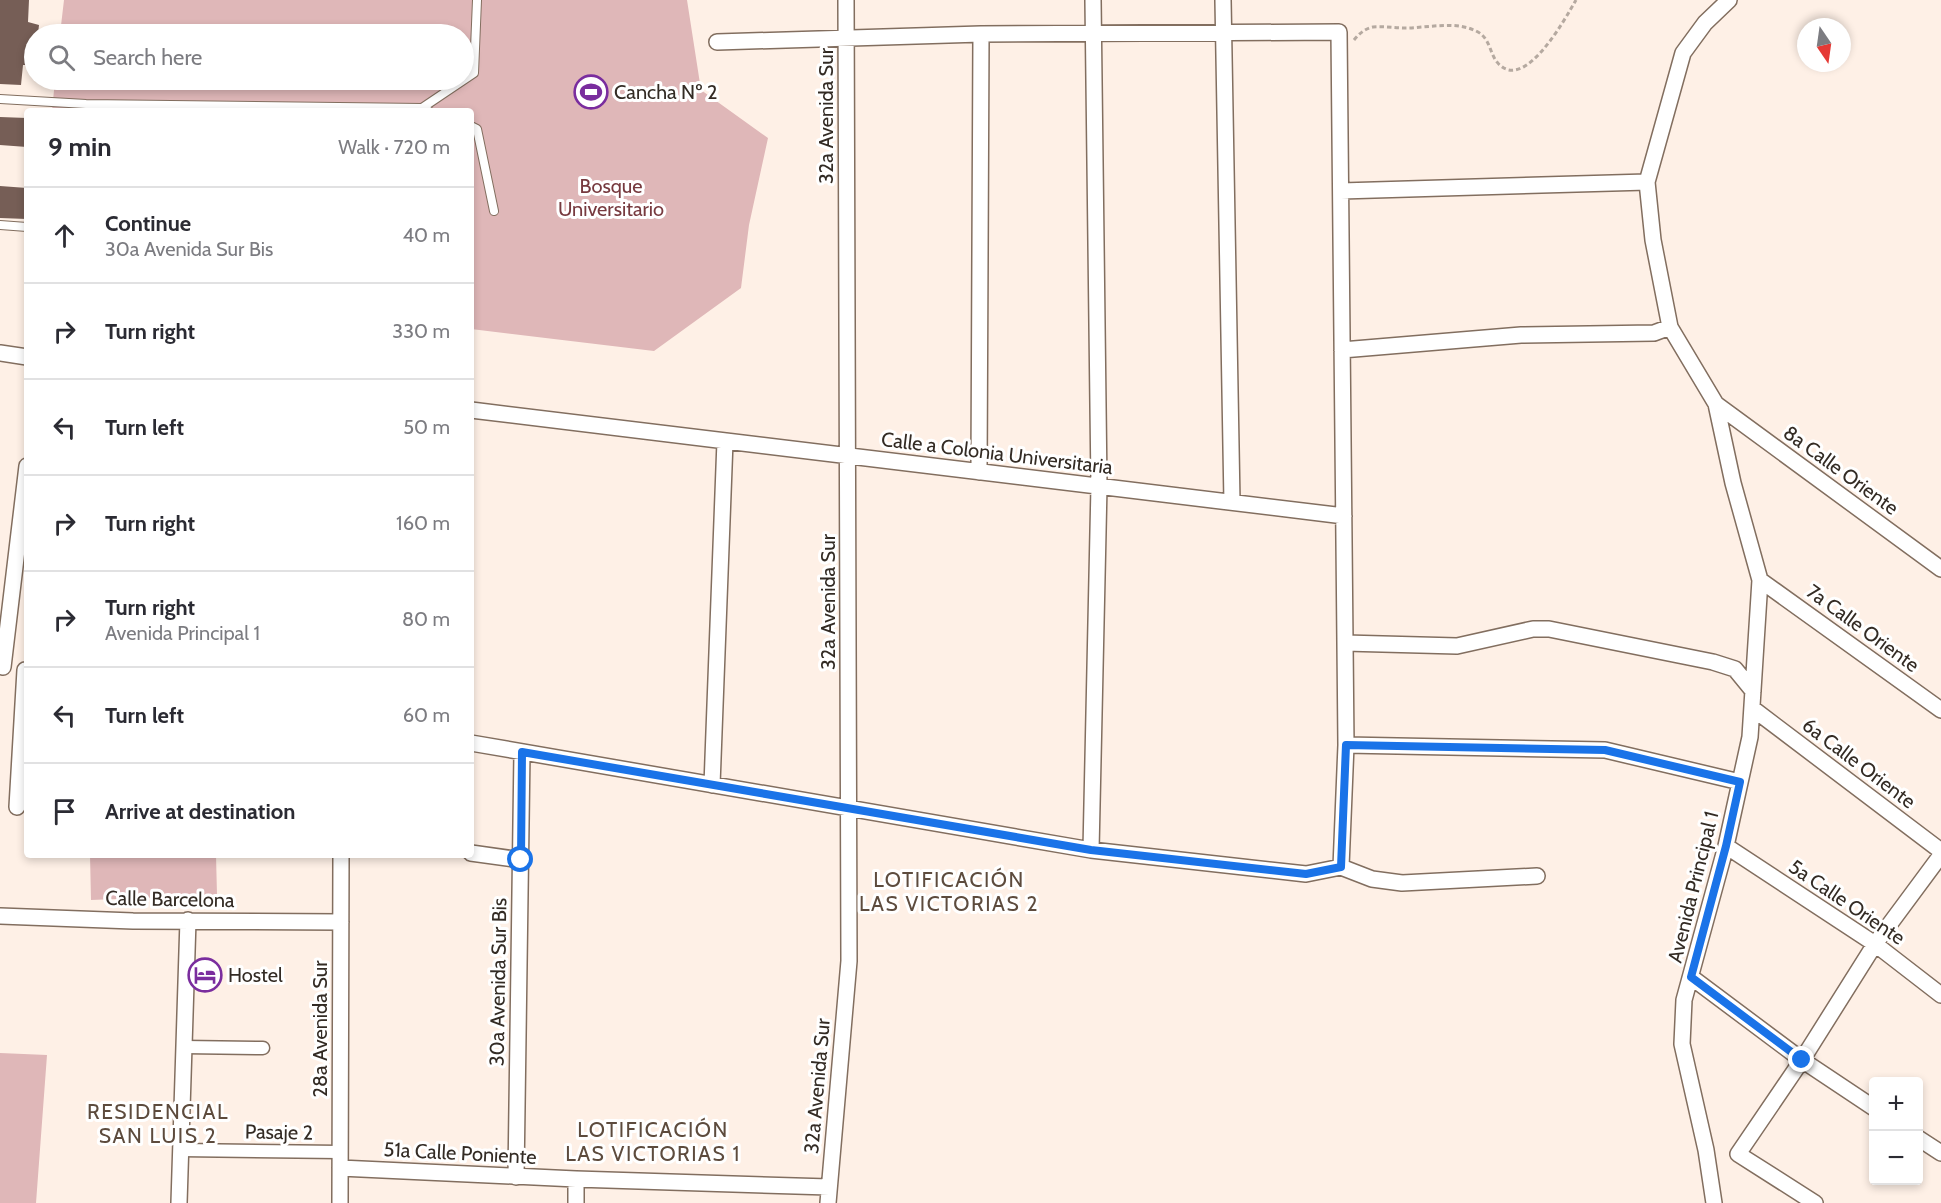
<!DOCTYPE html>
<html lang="en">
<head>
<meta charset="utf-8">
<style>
	:root { --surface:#fff; --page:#f7f7f7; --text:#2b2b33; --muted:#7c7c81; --line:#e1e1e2 }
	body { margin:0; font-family:Cabin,sans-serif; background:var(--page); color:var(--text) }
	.controls { position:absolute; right:18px; bottom:18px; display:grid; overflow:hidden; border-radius:6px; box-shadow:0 3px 9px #0003 }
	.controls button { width:54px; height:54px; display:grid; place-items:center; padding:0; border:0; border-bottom:2px solid var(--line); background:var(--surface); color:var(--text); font:30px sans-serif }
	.compass { position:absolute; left:1797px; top:18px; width:54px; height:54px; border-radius:50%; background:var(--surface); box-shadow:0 3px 9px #0003; rotate:167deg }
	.stop { position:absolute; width:18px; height:18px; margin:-14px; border:4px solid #1a73e8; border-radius:50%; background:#fff }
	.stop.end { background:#1a73e8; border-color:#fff; box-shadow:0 2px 6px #0008 }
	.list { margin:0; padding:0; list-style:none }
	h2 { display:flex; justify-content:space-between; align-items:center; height:78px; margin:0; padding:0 24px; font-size:26px }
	h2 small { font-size:20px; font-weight:400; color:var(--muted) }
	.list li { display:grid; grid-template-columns:39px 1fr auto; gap:18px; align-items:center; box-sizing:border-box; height:96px; padding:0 24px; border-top:2px solid var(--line) }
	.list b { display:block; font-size:22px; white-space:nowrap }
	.list p { margin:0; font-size:20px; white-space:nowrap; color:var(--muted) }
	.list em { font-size:20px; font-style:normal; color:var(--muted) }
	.icon { flex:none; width:33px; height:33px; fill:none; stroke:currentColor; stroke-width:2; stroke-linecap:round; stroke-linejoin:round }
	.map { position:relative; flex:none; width:1941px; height:1203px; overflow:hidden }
	.search { position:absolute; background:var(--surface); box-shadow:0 3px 9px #0003; left:24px; top:24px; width:450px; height:66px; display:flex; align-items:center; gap:15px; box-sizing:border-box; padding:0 21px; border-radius:33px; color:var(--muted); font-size:22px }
	.panel { position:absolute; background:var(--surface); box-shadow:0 3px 9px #0003; left:24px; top:108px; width:450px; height:750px; border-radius:6px }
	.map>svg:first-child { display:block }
	.green { fill:#dfb7b8 }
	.building { fill:#765e56 }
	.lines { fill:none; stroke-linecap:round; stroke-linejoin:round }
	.service-casing { stroke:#826e5f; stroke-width:10 }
	.pedestrian-casing { stroke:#826e5f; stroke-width:15 }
	.minor-casing { stroke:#826e5f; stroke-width:18 }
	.path { stroke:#b5a9a0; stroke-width:3; stroke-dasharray:4.5 3; stroke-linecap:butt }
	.service { stroke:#fff; stroke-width:8 }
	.pedestrian { stroke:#fff; stroke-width:12 }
	.minor { stroke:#fff; stroke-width:15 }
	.route { stroke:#1a73e8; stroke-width:8 }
	.labels { text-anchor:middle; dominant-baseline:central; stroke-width:6; stroke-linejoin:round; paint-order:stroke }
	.poi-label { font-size:20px; fill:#332b24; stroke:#fff; text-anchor:start }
	.street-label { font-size:20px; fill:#332b24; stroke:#fff }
	.park-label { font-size:20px; fill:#773a3f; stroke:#fff }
	.neighbourhood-label { font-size:21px; letter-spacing:1.5px; fill:#5d4b3d; stroke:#fff }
</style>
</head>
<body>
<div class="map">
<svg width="1941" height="1203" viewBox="0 0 1941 1203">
	<rect width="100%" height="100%" fill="#fef0e6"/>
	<path class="green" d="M64 0H687L701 90 768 138 749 225 741 288 654 351 471 329V111H52L55 80H464V34H60Z
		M90 855H216L217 895 91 900Z
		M0 1053 47 1055 36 1203H0Z"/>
	<path class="building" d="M0 0H29L28 22 39 25 38 34H34V65H23L21 85 0 84Z
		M0 117 27 118V147L0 145Z
		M0 186 27 188V219L0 218Z"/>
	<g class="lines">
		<g class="service-casing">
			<path id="service" d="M0 99 86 104 422 108 429 111
				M422 108 474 73 477 0
				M471 126 477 129 494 211
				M0 225 27 227"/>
		</g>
		<g class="pedestrian-casing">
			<path id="pedestrian" d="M184 1047 263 1048
				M181 1150 340 1152"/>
		</g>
		<g class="minor-casing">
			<path id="minor" d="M1223 0 1232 502
				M717 42 981 34 1339 32 1346 745 1341 867
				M1341 191 1647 182
				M1342 350 1521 335 1654 333 1670 327
				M0 353 27 357
				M1716 404 1941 569
				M471 410 1344 516
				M979 472 981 34
				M1760 580 1941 710
				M1345 643 1457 646 1533 629H1549L1713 662 1735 669 1753 691
				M3 667 27 466
				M1752 708 1941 851
				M471 743 1091 850 1306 874 1341 867 1372 879 1402 883 1537 876
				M1346 745 1605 750 1740 782
				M712 785 725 441
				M17 807 25 670
				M1726 846 1875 944 1941 995
				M1091 850 1099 486 1093 0
				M471 853 521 860
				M0 916 133 921 341 922
				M1691 977 1802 1060 1874 1108
				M1918 1138 1941 1153
				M340 1168 576 1179 829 1187
				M516 1177 522 752
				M576 1179V1203
				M179 1203 188 920
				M340 1203 341 855
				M828 1203 849 961 846 0
				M1714 1203 1706 1150 1682 1044 1684 1000 1726 846 1750 737 1760 580 1733 483 1716 404 1670 327 1653 240 1647 182 1683 53 1705 23 1729 0
				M1815 1203 1738 1154 1802 1060 1875 944 1941 855"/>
		</g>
		<path class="path" d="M1354 40C1359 34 1364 29 1373 27 1383 26 1394 28 1405 28 1429 28 1456 20 1478 32 1492 40 1489 57 1501 66 1527 88 1565 19 1576 0"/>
		<use href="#service" class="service"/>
		<use href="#pedestrian" class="pedestrian"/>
		<use href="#minor" class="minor"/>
	</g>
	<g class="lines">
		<path class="route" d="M521 860 522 752 1091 850 1306 874 1341 867 1346 745 1605 750 1740 782 1726 846 1691 977 1802 1060"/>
	</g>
	<defs>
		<g id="stadium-ring" transform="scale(1.725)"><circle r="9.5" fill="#fff" stroke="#7a2d9e" stroke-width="1.5"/><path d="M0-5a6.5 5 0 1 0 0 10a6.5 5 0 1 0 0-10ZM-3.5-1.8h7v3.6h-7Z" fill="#7a2d9e"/></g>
		<g id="hotel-ring" transform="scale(1.725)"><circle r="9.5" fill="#fff" stroke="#7a2d9e" stroke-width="1.5"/><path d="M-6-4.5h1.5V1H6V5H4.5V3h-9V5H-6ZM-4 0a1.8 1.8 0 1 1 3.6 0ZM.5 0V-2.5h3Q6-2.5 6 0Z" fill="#7a2d9e"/></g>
	</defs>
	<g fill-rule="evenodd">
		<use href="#stadium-ring" x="591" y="92"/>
		<use href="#hotel-ring" x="205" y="975"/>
	</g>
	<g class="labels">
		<g class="poi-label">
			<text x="614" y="92">Cancha Nº 2</text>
			<text x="228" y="975">Hostel</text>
		</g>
		<g class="street-label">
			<text transform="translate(826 116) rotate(-90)">32a Avenida Sur</text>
			<text transform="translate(997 453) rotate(7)">Calle a Colonia Universitaria</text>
			<text transform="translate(1841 470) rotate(36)">8a Calle Oriente</text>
			<text transform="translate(828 602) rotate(-90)">32a Avenida Sur</text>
			<text transform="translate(1863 628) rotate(36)">7a Calle Oriente</text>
			<text transform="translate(1859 763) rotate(37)">6a Calle Oriente</text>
			<text transform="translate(1693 887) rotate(-76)">Avenida Principal 1</text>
			<text transform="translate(170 899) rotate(1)">Calle Barcelona</text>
			<text transform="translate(1847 902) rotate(34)">5a Calle Oriente</text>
			<text transform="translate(498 982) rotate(-89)">30a Avenida Sur Bis</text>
			<text transform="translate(320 1029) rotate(-90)">28a Avenida Sur</text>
			<text transform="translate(817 1086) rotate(-85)">32a Avenida Sur</text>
			<text transform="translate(279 1132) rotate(1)">Pasaje 2</text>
			<text transform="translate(460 1153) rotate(3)">51a Calle Poniente</text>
		</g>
		<g class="park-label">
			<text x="611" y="186">Bosque<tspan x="611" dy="23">Universitario</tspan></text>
		</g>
		<g class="neighbourhood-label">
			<text x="949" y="879">LOTIFICACIÓN<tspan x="949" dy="24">LAS VICTORIAS 2</tspan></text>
			<text x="158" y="1111">RESIDENCIAL<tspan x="158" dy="24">SAN LUIS 2</tspan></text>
			<text x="653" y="1129">LOTIFICACIÓN<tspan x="653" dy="24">LAS VICTORIAS 1</tspan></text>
		</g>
	</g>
</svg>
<div class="controls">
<button>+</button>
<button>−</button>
</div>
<svg class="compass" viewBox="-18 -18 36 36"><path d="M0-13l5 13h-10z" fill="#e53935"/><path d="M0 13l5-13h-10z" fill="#7c7c81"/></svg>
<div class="stop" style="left:521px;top:860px"></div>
<div class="stop end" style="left:1802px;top:1060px"></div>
<div class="search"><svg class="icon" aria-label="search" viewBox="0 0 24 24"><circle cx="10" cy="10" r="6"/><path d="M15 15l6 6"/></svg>Search here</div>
<section class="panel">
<h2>9 min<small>Walk · 720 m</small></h2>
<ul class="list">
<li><svg class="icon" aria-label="ahead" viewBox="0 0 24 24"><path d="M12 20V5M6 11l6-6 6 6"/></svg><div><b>Continue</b><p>30a Avenida Sur Bis</p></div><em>40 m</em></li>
<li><svg class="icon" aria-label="right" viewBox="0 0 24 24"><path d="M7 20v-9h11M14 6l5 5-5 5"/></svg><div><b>Turn right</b></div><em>330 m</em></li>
<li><svg class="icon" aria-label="left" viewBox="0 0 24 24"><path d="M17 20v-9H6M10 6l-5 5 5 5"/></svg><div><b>Turn left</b></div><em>50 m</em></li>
<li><svg class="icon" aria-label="right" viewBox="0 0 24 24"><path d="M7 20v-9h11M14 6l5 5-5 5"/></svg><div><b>Turn right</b></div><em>160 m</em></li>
<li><svg class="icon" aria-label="right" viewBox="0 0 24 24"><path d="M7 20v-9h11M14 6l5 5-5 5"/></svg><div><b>Turn right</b><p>Avenida Principal 1</p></div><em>80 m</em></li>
<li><svg class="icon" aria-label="left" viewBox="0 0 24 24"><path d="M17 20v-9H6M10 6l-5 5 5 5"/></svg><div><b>Turn left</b></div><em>60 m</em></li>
<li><svg class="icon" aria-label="arrive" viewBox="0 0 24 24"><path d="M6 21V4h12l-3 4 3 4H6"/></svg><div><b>Arrive at destination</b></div></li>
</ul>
</section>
</div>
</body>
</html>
